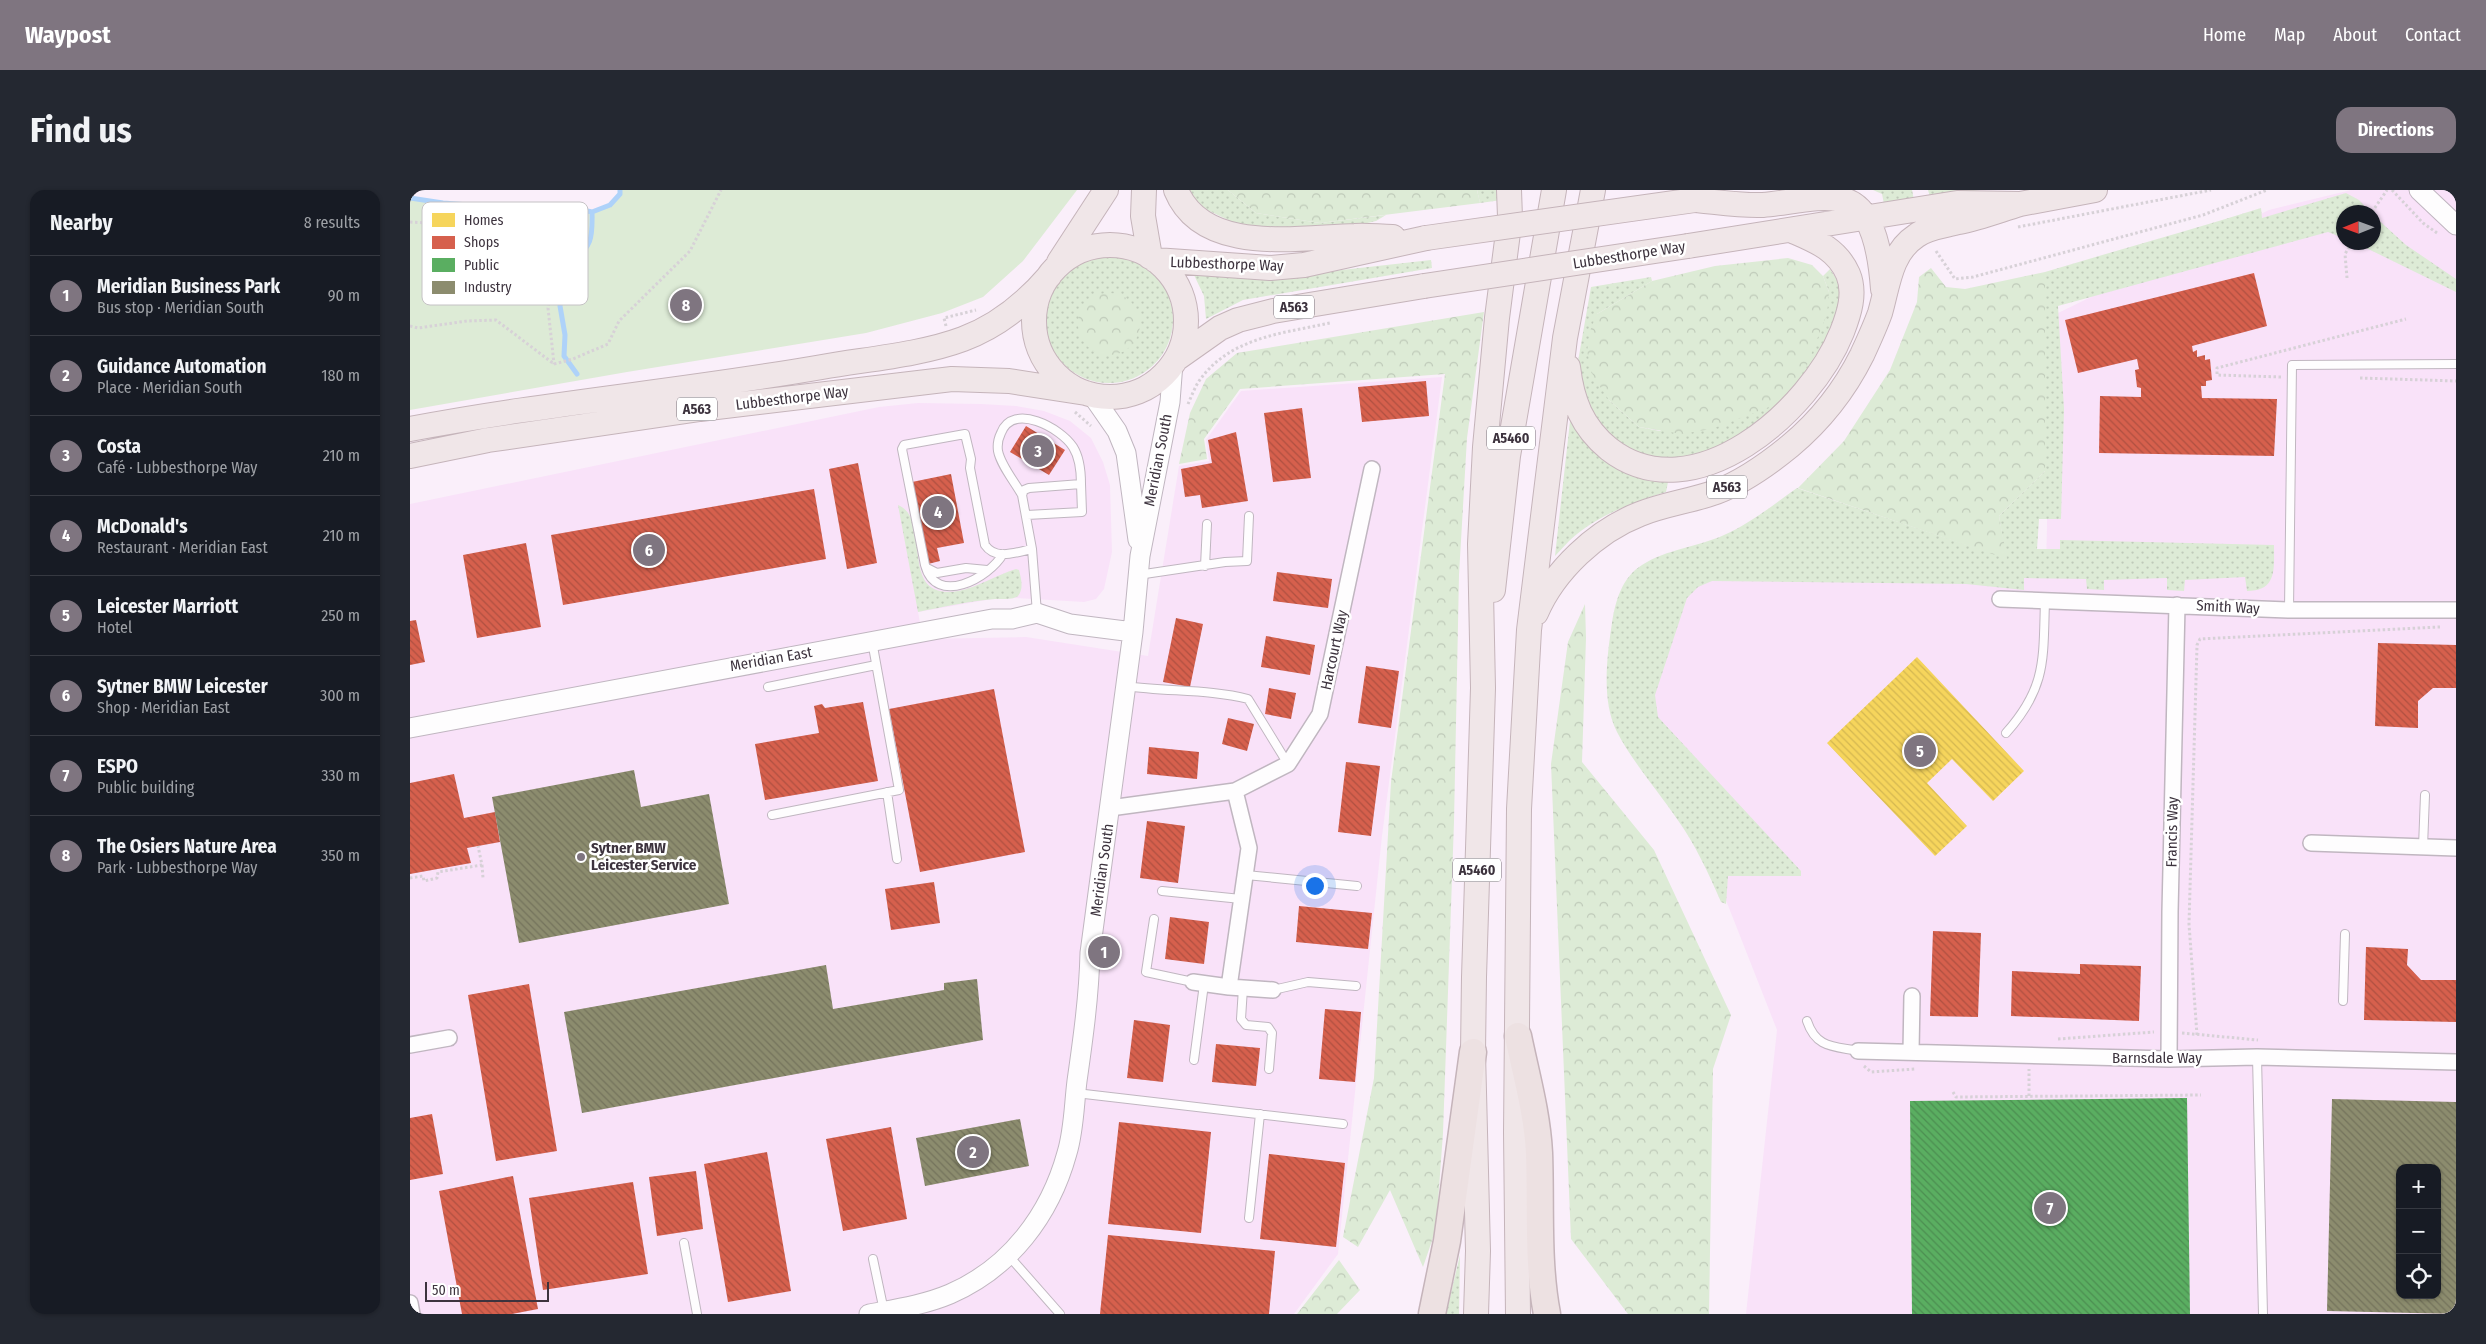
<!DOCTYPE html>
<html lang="en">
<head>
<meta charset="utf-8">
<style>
	:root { --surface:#171b24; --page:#242831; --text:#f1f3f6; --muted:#9ea1a6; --line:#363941; --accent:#7f7580 }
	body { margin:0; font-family:"Fira Sans Condensed",sans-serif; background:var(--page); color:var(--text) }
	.controls { position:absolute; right:15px; bottom:15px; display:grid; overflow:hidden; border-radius:10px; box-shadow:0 1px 4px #0004 }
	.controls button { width:45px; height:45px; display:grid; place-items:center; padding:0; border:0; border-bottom:1px solid var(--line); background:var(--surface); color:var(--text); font:25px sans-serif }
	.compass { position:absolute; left:1926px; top:15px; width:45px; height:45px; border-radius:50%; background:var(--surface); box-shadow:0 1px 4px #0004; rotate:269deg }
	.scale { position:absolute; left:15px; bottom:12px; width:124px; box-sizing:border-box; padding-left:5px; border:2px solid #3d333e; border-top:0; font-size:14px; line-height:18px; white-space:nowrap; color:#3d333e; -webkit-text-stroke:4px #fff; paint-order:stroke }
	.you { position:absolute; left:904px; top:695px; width:18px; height:18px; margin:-12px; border:4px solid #fff; border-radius:50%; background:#1a73e8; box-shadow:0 0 0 8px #1a73e833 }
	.badge { display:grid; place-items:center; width:32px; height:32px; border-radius:50%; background:var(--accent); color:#fff; font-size:16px; font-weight:700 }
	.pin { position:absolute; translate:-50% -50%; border:2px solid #fff; box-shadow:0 1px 5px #0006 }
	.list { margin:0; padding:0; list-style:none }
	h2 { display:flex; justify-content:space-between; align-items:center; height:65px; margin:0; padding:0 20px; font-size:21px }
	h2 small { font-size:16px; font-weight:400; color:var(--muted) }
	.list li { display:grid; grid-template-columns:32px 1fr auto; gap:15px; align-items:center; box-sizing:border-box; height:80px; padding:0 20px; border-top:1px solid var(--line) }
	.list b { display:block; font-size:19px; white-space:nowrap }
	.list p { margin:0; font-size:16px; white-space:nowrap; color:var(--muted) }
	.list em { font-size:16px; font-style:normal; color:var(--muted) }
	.icon { flex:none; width:28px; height:28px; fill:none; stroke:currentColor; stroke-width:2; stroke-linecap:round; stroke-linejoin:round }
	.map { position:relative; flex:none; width:2046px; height:1124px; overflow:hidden; border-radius:15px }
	header { display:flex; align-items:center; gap:30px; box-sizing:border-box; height:70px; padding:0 25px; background:var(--accent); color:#fff }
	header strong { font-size:24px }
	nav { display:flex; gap:28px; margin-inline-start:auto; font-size:18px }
	.intro { display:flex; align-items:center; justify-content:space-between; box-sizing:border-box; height:120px; padding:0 30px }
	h1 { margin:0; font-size:35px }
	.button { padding:12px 22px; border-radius:15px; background:var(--accent); color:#fff; font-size:18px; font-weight:700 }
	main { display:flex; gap:30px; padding:0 30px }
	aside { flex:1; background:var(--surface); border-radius:15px; box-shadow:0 1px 4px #0004 }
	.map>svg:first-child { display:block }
	.built { fill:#f9e2f9; fill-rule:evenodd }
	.grass { fill:url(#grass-dots) }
	.forest { fill:url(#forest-crowns) }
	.park { fill:#ddebd6 }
	.homes { fill:url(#homes-back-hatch) }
	.shops { fill:url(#shops-back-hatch) }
	.public { fill:url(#public-back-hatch) }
	.industry { fill:url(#industry-back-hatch); fill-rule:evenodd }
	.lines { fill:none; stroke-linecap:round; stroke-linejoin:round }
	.stream { stroke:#aed2f9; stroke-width:5 }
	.service-casing { stroke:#c0b6c0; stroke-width:10 }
	.minor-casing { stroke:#c0b6c0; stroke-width:18 }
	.tertiary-casing { stroke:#c0b6c0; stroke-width:21 }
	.trunk-casing { stroke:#c5b4ba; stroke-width:26 }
	.motorway-casing { stroke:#c5b4ba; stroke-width:29 }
	.path { stroke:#d7d1d7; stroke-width:3; stroke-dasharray:2.5 2.5; stroke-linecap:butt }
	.service { stroke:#fefdfe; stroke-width:8 }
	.minor { stroke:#fefdfe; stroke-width:15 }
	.tertiary { stroke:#fefdfe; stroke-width:19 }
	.trunk { stroke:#f0e6e8; stroke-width:24 }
	.motorway { stroke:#ede1e2; stroke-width:26 }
	.trunk-bridge-casing { stroke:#c5b4ba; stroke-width:26; stroke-linecap:butt }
	.trunk-bridge { stroke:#f0e6e8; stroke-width:24 }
	.poi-dot { fill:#7f7580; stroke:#fff; stroke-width:2 }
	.labels { text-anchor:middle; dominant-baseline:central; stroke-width:5; stroke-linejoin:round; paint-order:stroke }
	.shield { fill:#fff; stroke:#777078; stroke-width:1 }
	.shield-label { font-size:14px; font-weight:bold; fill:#3d333e }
	.street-label { font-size:15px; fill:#3d333e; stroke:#fff }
	.poi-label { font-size:15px; font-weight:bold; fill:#3d333e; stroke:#fff; text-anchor:start }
	.key { fill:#fff; stroke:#c5c2c5; stroke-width:1 }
	.key-label { font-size:14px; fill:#3d333e }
</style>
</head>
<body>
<header>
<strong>Waypost</strong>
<nav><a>Home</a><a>Map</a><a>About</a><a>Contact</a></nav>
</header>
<div class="intro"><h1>Find us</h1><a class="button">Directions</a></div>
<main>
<aside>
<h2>Nearby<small>8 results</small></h2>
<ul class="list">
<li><span class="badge">1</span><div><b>Meridian Business Park</b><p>Bus stop · Meridian South</p></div><em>90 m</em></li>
<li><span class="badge">2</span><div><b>Guidance Automation</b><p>Place · Meridian South</p></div><em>180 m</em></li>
<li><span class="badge">3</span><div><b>Costa</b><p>Café · Lubbesthorpe Way</p></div><em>210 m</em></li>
<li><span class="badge">4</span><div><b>McDonald's</b><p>Restaurant · Meridian East</p></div><em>210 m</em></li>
<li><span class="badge">5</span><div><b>Leicester Marriott</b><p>Hotel</p></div><em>250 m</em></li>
<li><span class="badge">6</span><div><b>Sytner BMW Leicester</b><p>Shop · Meridian East</p></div><em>300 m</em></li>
<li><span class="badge">7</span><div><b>ESPO</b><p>Public building</p></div><em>330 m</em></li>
<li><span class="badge">8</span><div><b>The Osiers Nature Area</b><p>Park · Lubbesthorpe Way</p></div><em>350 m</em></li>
</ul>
</aside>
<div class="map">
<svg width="2046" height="1124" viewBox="0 0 2046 1124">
	<defs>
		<pattern id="grass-dots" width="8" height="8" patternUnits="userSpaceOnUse" patternTransform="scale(1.25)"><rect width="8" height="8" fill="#ddebd6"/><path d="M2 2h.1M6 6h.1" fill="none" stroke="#bfcab9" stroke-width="1.8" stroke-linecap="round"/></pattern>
		<pattern id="forest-crowns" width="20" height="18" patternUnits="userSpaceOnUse" patternTransform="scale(1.25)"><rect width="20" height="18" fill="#ddebd6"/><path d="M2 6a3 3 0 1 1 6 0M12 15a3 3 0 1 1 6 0" fill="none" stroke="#bfcab9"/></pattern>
		<pattern id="homes-back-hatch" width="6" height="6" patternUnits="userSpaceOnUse" patternTransform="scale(1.25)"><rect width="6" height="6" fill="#f6d55c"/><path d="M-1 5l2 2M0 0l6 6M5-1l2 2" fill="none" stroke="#d4b751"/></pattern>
		<pattern id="shops-back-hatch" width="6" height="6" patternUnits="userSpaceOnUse" patternTransform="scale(1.25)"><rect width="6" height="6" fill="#d6604d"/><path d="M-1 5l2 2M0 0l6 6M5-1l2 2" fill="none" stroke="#af5041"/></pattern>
		<pattern id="public-back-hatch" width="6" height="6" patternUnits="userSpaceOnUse" patternTransform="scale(1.25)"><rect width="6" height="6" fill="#5aae61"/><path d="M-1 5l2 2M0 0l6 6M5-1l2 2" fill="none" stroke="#4c8e51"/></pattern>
		<pattern id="industry-back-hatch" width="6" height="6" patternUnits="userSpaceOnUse" patternTransform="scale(1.25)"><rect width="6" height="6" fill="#8c8c6e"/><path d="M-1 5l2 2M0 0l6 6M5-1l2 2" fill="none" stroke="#74735c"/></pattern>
	</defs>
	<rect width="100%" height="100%" fill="#faeffa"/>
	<path class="built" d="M1941 0H2046V1124H1336L1367 840 1310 695 1230 532 1277 390 1636 377 1642 126 1859 20ZM1934 22H1964V52H1934ZM1990 978H2027V1105H1990Z
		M1032 187 972 646 928 1064 884 1124H0V314L469 217 508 213 571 214 606 216 634 221 660 231 681 248 693 272 700 295 702 362 694 399 686 409 674 412 605 408 582 409 508 422 513 449 616 447 738 466 769 276 799 271 796 250 831 201Z"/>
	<path class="grass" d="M777 0H818L846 23 910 33 976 25 966 31 936 38 841 41 789 16Z
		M1067 0H1090L1092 10 1070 13Z
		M1463 0H1502L1504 10 1474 14 1472 4Z
		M1518 0H1570L1520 7Z
		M1936 3 1949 10 1960 22H1934L1933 48 1918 42 1648 116 1654 219 1651 329H1629L1627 359H1650V350L1864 355C1864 379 1867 401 1837 401L1835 387 1775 390 1774 401 1757 400V388L1694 390V400L1677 399 1676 389 1614 388V400L1556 394 1302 391 1288 397 1277 408 1245 505 1248 527 1391 681V686H1318L1316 714 1311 712C1299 684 1285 654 1267 629 1248 601 1222 571 1207 542 1191 511 1197 466 1202 433 1205 412 1212 387 1232 375 1257 359 1288 357 1314 345 1341 333 1363 315 1387 298L1596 368 1589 326 1635 281V82C1707 60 1779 41 1851 18L1852 28Z
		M1964 26 1996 55 2046 89V102L1946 53 1964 52Z
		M635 129a64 64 0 1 1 128 0a64 64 0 1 1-128 0Z
		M1021 70 1022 78 833 110 796 129 794 106 784 85 851 89Z
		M1420 79 1429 93 1432 106 1418 153 1373 218 1298 266 1241 269 1204 251 1183 228 1167 177 1181 97 1241 87 1242 91 1187 124 1199 210 1229 237 1250 241 1419 102 1413 86Z
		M1160 231C1192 270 1207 286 1259 287L1256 302C1226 311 1192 324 1167 344 1159 350 1152 359 1145 366Z
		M488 315C524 330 486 411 548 401 569 397 586 385 606 379L609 380C611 388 614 399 608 406 603 410 591 409 585 409 559 411 533 417 508 422Z
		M1050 1065 1049 1124H1036Z"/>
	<path class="forest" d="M818 0H1067L1070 13 910 33 846 23Z
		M1378 68 1402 75 1413 86 1419 102 1417 124 1397 175 1379 206 1355 219 1301 239 1272 244 1229 237 1199 210 1183 186 1177 161 1181 138 1187 124 1242 91 1305 76Z
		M1521 78 1536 97 1555 99 1635 82V281L1589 326 1597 369 1388 298 1434 251 1480 180 1507 112 1509 87Z
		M668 134a31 31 0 1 1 62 0a31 31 0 1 1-62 0Z
		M1074 122 1057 248 1049 385 1044 632 1033 943 1026 1039 1013 1077 980 1000 948 1057 933 1047 964 888 981 592 1035 184 830 199 794 249 797 269 769 274 780 223 796 189 827 163Z
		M1175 414 1176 448 1172 572 1244 660 1321 825 1303 879 1299 1124H1218L1161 1049 1141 574 1158 452Z
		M929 1070 950 1100 927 1124H887Z"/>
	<path class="park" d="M210 0H667L613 71 573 107 532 123 456 143 217 182 0 220V8L33 13 98 18H163L182 22 200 15 210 4Z"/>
	<path class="homes" d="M1507 467 1614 581 1583 611 1542 569 1517 593 1557 636 1525 666 1417 553Z"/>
	<path class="shops" d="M1844 83 1857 136 1782 156 1783 162 1787 160V167L1795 165V170L1800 169 1802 190 1796 191V196H1791L1792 208 1867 209 1864 266 1689 263 1690 206 1731 207V198L1727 197 1725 180 1729 179 1727 169 1668 183 1655 130Z
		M1016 191 1019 226 952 232 948 197Z
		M892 218 901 288 863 292 854 223Z
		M616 236 655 260 639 285 600 262Z
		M826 242 838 311 792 318 790 305 775 307 771 279 802 273 798 250Z
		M448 273 467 373 437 379 419 279Z
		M541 284 554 353 527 358 530 371 518 374 502 292Z
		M404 299 416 369 153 415 141 345Z
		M116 353 131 437 67 448 53 365Z
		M867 382 922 389 918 418 863 411Z
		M766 428 793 434 780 497 753 492Z
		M6 430 15 472 0 475V431Z
		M856 446 905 455 900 485 851 477Z
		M1968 453 2046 455V498H2023L2008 511V538L1965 536Z
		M956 476 989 481 981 538 948 533Z
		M859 498 886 503 881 529 855 524Z
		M584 499 615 662 510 682 479 519Z
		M453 512 468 591 355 610 345 554 409 543 404 516 412 514 415 518Z
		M818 528 844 534 837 561 812 554Z
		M739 557 789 562 787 589 737 584Z
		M936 572 970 576 961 646 928 642Z
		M44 584 54 628 85 622 90 652 57 658 61 673 0 684V593Z
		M737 631 775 636 768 693 730 688Z
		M524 692 530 733 481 740 475 699Z
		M889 716 962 723 958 759 886 752Z
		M760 727 799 732 794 774 755 769Z
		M1523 741 1571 743 1568 827 1520 826Z
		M1956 757 1998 759 1997 775 2011 790H2046V832L1954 830Z
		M1670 774 1731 776 1729 831 1601 826 1602 781 1670 784Z
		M119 794 147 961 86 971 58 805Z
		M915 819 951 822 945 892 909 889Z
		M724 830 760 835 753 892 717 888Z
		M806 854 850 858 846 896 802 892Z
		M22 924 33 984 0 990V928Z
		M709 932 801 942 791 1043 698 1034Z
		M481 937 497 1029 433 1041 416 949Z
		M357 962 381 1101 318 1112 294 974Z
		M859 964 935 973 926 1057 850 1049Z
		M286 981 293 1039 247 1046 239 987Z
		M103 986 128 1119 102 1124H52L29 1001Z
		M223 992 238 1084 133 1100 119 1008Z
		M698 1045 865 1061 859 1124H690Z"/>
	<path class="public" d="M1777 908 1780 1124H1502L1500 911Z"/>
	<path class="industry" d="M224 580 231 617 299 604 319 714 109 753 82 607Z
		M416 775 423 819 534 800V793L567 789 573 850 172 923 154 822Z
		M1922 909 2046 912V1124L1917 1121ZM1990 978H2027V1105H1990Z
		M610 929 619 976 515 996 506 948Z"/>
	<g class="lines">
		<path class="stream" d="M0 8 33 13 98 18H163L182 22 200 15 210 4V0
			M167 184 154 166 155 145 150 116 155 80C178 55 183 59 182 22"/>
		<g class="service-casing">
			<path id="service" d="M612 305C605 292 591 276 588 261 587 254 588 249 591 243 603 212 651 238 663 257 670 268 671 282 671 294
				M617 325 672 322 671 294 619 298 614 300 612 305 622 359
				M593 364C579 388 526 417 515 375L492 259 494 255 555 244 561 269 560 278 575 355C586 371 606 362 622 359L627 423
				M795 376 797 334
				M517 378 527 383 556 378 577 380
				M728 385 815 372 837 371 839 326
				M1879 420 1882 175 2046 174
				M716 496C756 502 800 499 838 509L878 574
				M358 497 466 475
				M1596 543C1637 497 1633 469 1635 411
				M477 602 487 669
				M362 625 489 600 462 451
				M2013 657 2015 605
				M836 685 947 696
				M752 701 831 709
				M744 729 736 782 783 792
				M833 798 831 829 836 835 858 837 862 843 859 879
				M863 800 898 792 946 796
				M1933 811 1935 744
				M1397 831C1406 858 1423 856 1448 861
				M1847 867 1853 1124
				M784 870 794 794
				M666 903 933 934
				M839 1028 850 924
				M274 1053 287 1124
				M599 1066 650 1124
				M463 1069 474 1121"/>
		</g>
		<g class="minor-casing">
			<path id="minor" d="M1590 409 1879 420H2046
				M700 618 825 601 878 574 910 524 962 279
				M1901 653 2046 658
				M783 792 819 797 863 800
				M819 797 839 658 825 601
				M0 855 39 848
				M1448 861 1759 869 1847 867 2046 872
				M1501 862 1502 806
				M1759 869 1760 722 1767 415
				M0 1113 2 1124"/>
		</g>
		<g class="tertiary-casing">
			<path id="tertiary" d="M2009 0 2046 35
				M682 205 707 241 716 263 728 350
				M0 538 582 429H602L627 423 660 434 723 442
				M459 1124C486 1119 514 1115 540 1104 600 1078 640 1025 657 963 664 940 664 915 667 891 673 849 679 806 680 763L723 442 730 366 760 212 763 173"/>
		</g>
		<g class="trunk-casing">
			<path id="trunk" d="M734 0 733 26 740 67
				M766 0C793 66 889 47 945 46 957 45 970 47 983 47
				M1285 10C1307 12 1331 16 1353 15 1379 13 1409 4 1434 10 1466 19 1471 72 1473 99
				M624 131a76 76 0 1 1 152 0a76 76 0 1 1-152 0Z
				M1278 56 1547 13 1610 14 1685 0
				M745 70 860 78 894 75 1016 48
				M649 72 696 0
				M766 169 810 138 828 130 863 121 1014 96
				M1158 177C1162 211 1172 237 1199 259 1284 325 1401 220 1432 142 1439 124 1446 103 1438 84 1427 59 1406 51 1383 41
				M0 239C136 213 275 201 412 177 457 169 510 165 553 149 588 136 616 113 640 85
				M0 266 78 250 290 219 542 189 599 191 676 203
				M1083 400 1098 266 1144 0
				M1126 423C1144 381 1186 341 1230 324 1255 314 1281 311 1306 302 1333 292 1358 274 1380 256 1410 231 1435 199 1452 165 1458 152 1465 137 1470 123 1478 96 1480 63 1506 46 1518 37 1534 36 1549 32 1569 28 1590 20 1610 14
				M1066 1124 1068 1061 1063 862 1064 787 1073 498 1070 354 1075 257 1087 128 1100 27 1099 0
				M1108 1124 1106 942 1109 619 1119 440 1155 148 1183 0"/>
		</g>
		<g class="motorway-casing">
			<path id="motorway" d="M1108 846C1116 885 1127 923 1129 963 1131 1016 1127 1072 1137 1124
				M1022 1124 1037 1051 1063 862"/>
		</g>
		<path class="path" d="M1982 0 2013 33 2027 43
			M1962 22 1977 0
			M0 32 114 39 131 47 144 60 145 83 138 118 144 174
			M1608 37 1801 0
			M1526 61 1545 89 1563 87 1793 25 1857 0
			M1937 88 1935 64 1942 52
			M0 136 8 138 57 131 86 130 144 174
			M536 136 534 128 566 120
			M144 174 163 169 198 154 209 131 280 61 311 0
			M1871 187 1807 185V178L1996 129
			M1950 188 2046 191
			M778 214C782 205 786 194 792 187 823 147 874 143 920 133
			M665 222 681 236
			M72 675 73 688
			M0 688 13 686 14 691 27 688 28 682 72 675 68 656
			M1772 843 1848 850
			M1787 845 1779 734 1787 455 1790 449 2030 437
			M1648 849 1744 842
			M1454 876 1461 882 1505 879
			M1543 902 1546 907 1791 905
			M1619 906V879"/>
		<use href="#service" class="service"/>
		<use href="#minor" class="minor"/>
		<use href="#tertiary" class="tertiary"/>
		<use href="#trunk" class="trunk"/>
		<use href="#motorway" class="motorway"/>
		<g class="trunk-bridge-casing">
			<path id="trunk-bridge" d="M1016 48 1285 10
				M1014 96 1278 56"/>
		</g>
		<use href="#trunk-bridge" class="trunk-bridge"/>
	</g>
	<circle class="poi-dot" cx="171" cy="667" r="5"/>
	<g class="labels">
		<g class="shield">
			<rect x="864" y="105.5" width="40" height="23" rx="4"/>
			<rect x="267" y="207.5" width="40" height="23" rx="4"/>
			<rect x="1077" y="236.5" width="48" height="23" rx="4"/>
			<rect x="1297" y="285.5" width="40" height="23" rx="4"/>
			<rect x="1043" y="668.5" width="48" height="23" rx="4"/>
		</g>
		<g class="shield-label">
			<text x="884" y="117">A563</text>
			<text x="287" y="219">A563</text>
			<text x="1101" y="248">A5460</text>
			<text x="1317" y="297">A563</text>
			<text x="1067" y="680">A5460</text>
		</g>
		<g class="street-label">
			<text transform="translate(1219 65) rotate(-9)">Lubbesthorpe Way</text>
			<text transform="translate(817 74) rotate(2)">Lubbesthorpe Way</text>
			<text transform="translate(382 208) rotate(-7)">Lubbesthorpe Way</text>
			<text transform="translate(748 270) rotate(-79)">Meridian South</text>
			<text transform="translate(1818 417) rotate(3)">Smith Way</text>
			<text transform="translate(924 460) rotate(-78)">Harcourt Way</text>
			<text transform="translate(361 469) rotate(-10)">Meridian East</text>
			<text transform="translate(1762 642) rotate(-89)">Francis Way</text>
			<text transform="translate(692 680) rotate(-82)">Meridian South</text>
			<text x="1747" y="868">Barnsdale Way</text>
		</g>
		<g class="poi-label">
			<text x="181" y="658">Sytner BMW<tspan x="181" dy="17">Leicester Service</tspan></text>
		</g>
	</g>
	<rect x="12" y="12" width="166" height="103" rx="8" class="key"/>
	<rect x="22" y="23" width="23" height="14" fill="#f6d55c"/>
	<rect x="22" y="46" width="23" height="13" fill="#d6604d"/>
	<rect x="22" y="68" width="23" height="14" fill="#5aae61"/>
	<rect x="22" y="91" width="23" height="13" fill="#8c8c6e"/>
	<g class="key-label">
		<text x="54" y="35">Homes</text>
		<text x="54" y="57">Shops</text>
		<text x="54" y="80">Public</text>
		<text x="54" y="102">Industry</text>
	</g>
</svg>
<div class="controls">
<button>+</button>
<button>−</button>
<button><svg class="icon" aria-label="locate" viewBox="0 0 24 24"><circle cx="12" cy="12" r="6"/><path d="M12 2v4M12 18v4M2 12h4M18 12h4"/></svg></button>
</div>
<svg class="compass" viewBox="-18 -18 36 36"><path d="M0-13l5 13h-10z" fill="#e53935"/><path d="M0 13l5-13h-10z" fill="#9ea1a6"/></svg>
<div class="scale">50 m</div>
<div class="you"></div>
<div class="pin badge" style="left:694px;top:762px">1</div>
<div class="pin badge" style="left:563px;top:962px">2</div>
<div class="pin badge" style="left:628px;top:261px">3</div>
<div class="pin badge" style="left:528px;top:322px">4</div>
<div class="pin badge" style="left:1510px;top:561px">5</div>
<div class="pin badge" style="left:239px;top:360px">6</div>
<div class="pin badge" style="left:1640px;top:1018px">7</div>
<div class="pin badge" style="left:276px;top:115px">8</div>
</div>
</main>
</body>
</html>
